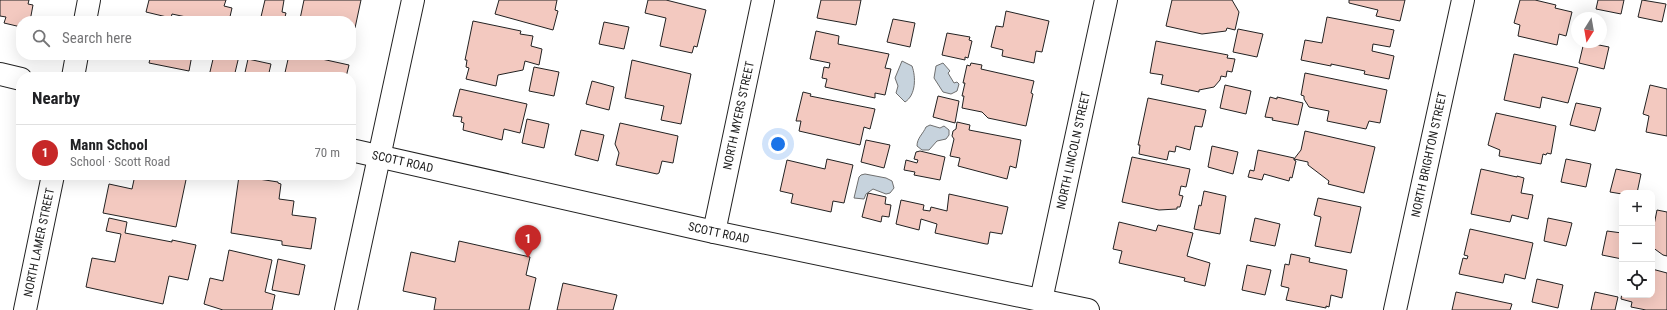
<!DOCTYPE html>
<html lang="en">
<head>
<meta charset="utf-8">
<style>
	:root { --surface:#fff; --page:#f2f2f2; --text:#202124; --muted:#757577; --line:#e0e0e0; --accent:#c62828 }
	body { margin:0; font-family:"Roboto Condensed",sans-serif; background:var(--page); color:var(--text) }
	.controls { position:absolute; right:12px; bottom:12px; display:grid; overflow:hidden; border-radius:8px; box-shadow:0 4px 16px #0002 }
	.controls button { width:36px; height:36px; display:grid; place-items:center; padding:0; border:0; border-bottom:1px solid var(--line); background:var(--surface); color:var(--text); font:20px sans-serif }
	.compass { position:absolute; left:1571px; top:12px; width:36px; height:36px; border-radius:50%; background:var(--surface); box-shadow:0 4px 16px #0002; rotate:191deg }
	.you { position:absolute; left:778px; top:144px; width:14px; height:14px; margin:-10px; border:3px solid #fff; border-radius:50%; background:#1a73e8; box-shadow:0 0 0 6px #1a73e833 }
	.badge { display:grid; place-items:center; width:26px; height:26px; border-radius:50%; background:var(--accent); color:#fff; font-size:13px; font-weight:700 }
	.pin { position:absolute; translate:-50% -33px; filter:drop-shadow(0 1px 2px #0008) }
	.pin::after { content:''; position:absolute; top:21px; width:14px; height:12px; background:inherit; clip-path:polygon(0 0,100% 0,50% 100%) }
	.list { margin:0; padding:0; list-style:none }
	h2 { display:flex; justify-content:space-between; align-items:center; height:52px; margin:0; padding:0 16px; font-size:17px }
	h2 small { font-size:13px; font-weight:400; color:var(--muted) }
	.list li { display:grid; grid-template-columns:26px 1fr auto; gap:12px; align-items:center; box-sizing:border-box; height:56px; padding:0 16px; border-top:1px solid var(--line) }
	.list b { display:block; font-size:15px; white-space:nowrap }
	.list p { margin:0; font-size:13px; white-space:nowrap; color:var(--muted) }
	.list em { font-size:13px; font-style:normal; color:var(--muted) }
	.icon { flex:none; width:22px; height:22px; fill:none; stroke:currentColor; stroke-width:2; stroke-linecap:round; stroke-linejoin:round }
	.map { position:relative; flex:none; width:1667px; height:310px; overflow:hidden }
	.search { position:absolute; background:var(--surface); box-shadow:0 4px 16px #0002; left:16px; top:16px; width:340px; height:44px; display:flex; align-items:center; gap:10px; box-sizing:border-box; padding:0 14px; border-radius:16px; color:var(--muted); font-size:15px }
	.panel { position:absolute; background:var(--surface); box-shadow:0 4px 16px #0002; left:16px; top:72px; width:340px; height:108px; border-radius:16px }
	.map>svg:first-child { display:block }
	.water { fill:#c7d3dd; stroke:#6f6f6f }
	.building { fill:#f3c9c0; stroke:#222 }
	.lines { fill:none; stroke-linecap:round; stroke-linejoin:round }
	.minor-casing { stroke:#222; stroke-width:24 }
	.minor { stroke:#fff; stroke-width:22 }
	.labels { text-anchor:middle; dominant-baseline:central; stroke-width:3; stroke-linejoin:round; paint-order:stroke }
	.street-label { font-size:12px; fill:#222; stroke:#fff }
</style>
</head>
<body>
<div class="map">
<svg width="1667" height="310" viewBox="0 0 1667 310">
	<rect width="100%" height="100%" fill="#fff"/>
	<path class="water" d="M902 61 912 66C916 77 916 95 905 102L896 93 898 86 895 78Z
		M943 63 950 71 948 73 954 83 957 82 959 84 957 91 951 94 943 92 934 78 936 66Z
		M930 125 940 128 944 126 949 130V135L946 139 937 141 929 150H922L917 146C917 138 923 134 926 127Z
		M865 174 886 178 892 181 894 188 890 193 886 194 873 189 866 194 864 199 854 198 859 177 861 175Z"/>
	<path class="building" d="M0 0H29L28 4 33 5 30 21H21V27L4 23 6 17 0 16Z
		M149 0H226L224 6 232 8 229 21H205L172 14 171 18 146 12Z
		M265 0H284L282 12 286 13 284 21H260Z
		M304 0H361L355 28H352L351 35V21H308L300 19Z
		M499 0H557L555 10 558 11 553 30 495 14Z
		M648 0H666L706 10 697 47 694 46 692 53 660 46 666 18 645 13Z
		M821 0H861L856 25 817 18Z
		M1172 0H1232L1239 12 1235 30 1227 28 1226 31 1202 34 1166 26Z
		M1349 0H1405L1400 21 1376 16 1378 10 1349 3Z
		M1520 0H1535L1556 5 1555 8 1572 12 1566 36 1559 34 1557 45 1518 36 1520 25 1514 23Z
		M1598 0H1624L1621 14 1596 9Z
		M1642 0 1666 4 1662 22 1638 17Z
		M1006 11 1049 21 1042 52 1036 51 1034 63 1002 56 1003 50 991 47 996 26 1003 27Z
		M1327 17 1394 30 1390 47 1373 44 1372 51 1394 56 1389 79 1364 74 1365 71 1331 64V66L1301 60 1305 40 1322 43Z
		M893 19 915 23 910 47 887 42Z
		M473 21 521 31 520 34 533 36 531 46 542 49 539 65 525 61 523 70 498 75 496 86 466 79 469 68 466 67 467 60H465Z
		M604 22 629 27 624 49 599 44Z
		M1238 29 1263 34 1257 57 1233 52Z
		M816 31 839 36 838 44 889 54 885 68 891 69 885 95 875 93V98L825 87 827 79 822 78 824 67 829 68 830 63 810 59Z
		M947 33 970 37 969 40 972 41 968 58 965 57V60L942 55Z
		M1156 41 1228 55 1227 58 1235 59 1232 72 1227 71 1226 77 1221 76 1220 80 1214 87 1199 90V92L1161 84 1163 75 1150 73Z
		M1584 42 1609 47 1604 69 1579 63Z
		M1514 54 1578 68 1568 103 1542 97 1540 108 1504 100Z
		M151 55H192L189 71 149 63Z
		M214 55 239 56 234 77 209 76Z
		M289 55 308 58V56L349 65 346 77H284Z
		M248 59 271 64 268 77H244Z
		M632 60 691 74 681 124 661 120 664 106 625 98Z
		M971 63 982 65 981 69 1034 81 1031 93 1033 94 1026 126 988 118 982 112 962 108 964 96H962L965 83H963L967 65 970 66Z
		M534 67 559 72 554 96 529 91Z
		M1305 73 1387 90 1380 123 1369 121 1366 129 1327 121 1329 111 1309 107 1304 99V96L1301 95Z
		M592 81 614 87 609 110 586 104Z
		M1225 85 1251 91 1246 114 1220 108Z
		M1650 85 1667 89V136L1646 132 1649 116 1643 114Z
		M460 89 527 104 520 133 504 129 502 140 463 130 464 123 461 122 462 117 453 116Z
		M803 92 811 94 810 96 875 109 870 129 864 127 860 145 799 131 801 121H796Z
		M938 96 959 101 955 123 933 117Z
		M1270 97 1277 99V97L1303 103 1298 125 1272 120 1273 118 1265 117Z
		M1148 98 1206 110 1202 127 1195 126 1190 150 1176 146 1175 152 1169 151 1167 160 1139 154 1140 145H1138Z
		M1576 103 1601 108 1595 131 1570 125Z
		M1496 113 1556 126 1551 154 1547 153 1546 155 1543 154 1541 164 1499 156 1500 150 1488 145Z
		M527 119 549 124 544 148 522 143Z
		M957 122 970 125 969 130 1021 140 1016 168 1010 166 1007 179 958 166 960 158 950 156 954 139 952 136 953 131 956 129Z
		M620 123 678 136 673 163 662 161 659 173 657 174 616 165 619 153 615 144Z
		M581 130 604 135 598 161 575 155Z
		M1305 131 1375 147 1364 193 1328 184 1329 181 1308 165V162L1294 159 1301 150Z
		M866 140 890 145 884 168 861 162Z
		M1212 146 1238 152 1233 174 1208 167Z
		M1258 150 1294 158V160L1296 161 1292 178 1290 177 1289 181 1264 174 1262 180 1248 177 1250 170 1254 171Z
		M920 151 945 157 940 180 914 175 915 172 904 170 906 160 917 163 918 160 914 159 916 152Z
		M1132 157 1190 169 1186 187 1181 186 1179 195 1183 196 1180 207H1177V209L1159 210 1122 202Z
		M827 159 853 165 844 203 833 201 831 212 791 203 793 194 780 191 787 160 825 169Z
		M1566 159 1591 164 1586 187 1561 182Z
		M1481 169 1517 177V176L1524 178 1521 193 1533 195 1528 219 1512 215 1510 222 1471 214Z
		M1616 169 1641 174 1637 193H1622V194L1610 192Z
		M135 175H187L176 227 103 213 109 184 132 189Z
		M239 176 278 182V183L281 184 279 199 294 201 292 215 316 218 311 249 282 245V241L231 233Z
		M1204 191 1226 196 1220 234 1194 229 1199 205 1201 206Z
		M868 193 886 197 885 204 891 205 889 217 882 216 881 222 862 217Z
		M949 194 1008 207 1002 234 990 232 988 244H986L935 233 937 224 921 219 919 230 896 224 901 200 924 205 923 210 930 211 931 207 947 211Z
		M1318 198 1361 207 1351 253 1315 246 1321 217 1314 215Z
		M1657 210 1667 212V256L1663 255 1652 247V235Z
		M109 218 127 222 125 233 172 242V240L196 245 188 280 169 276 163 304 86 287 92 258 115 262 121 234 106 231Z
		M1255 218 1280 224 1275 246 1250 241Z
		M1548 218 1572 223 1566 246 1544 241Z
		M1119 222 1156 231 1158 225 1193 233 1187 256 1210 263 1205 286 1184 281 1185 278 1119 263 1122 251 1113 249Z
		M1470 229 1533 243 1525 279 1505 274 1503 283 1459 274 1463 258 1467 259 1468 256 1464 255Z
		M1607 231 1622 233V259L1602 255Z
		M459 241 530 257 526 275 536 278 529 310H434L436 298 403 291 411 252 455 262Z
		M229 250 272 260 265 292 275 295 272 310H223L204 304 210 278 223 281Z
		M1291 254 1310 258 1309 262 1347 270 1342 298 1331 295 1329 307 1326 306V308L1286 300 1289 288 1281 286 1285 264 1289 265Z
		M278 259 305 265 299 295 272 290Z
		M1247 265 1271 270 1265 295 1242 290Z
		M1652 269 1667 273V310H1646L1631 307 1632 302 1621 299 1622 293V295H1652Z
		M1537 279 1563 285 1558 308 1532 302Z
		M563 283 617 295 613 310H557Z
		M1456 292 1512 304 1510 310H1452Z
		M1595 292 1618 297 1615 310H1591Z"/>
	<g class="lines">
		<g class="minor-casing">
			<g id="minor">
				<path d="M85 21 89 0"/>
				<path d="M0 74 21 79"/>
				<path d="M73 77 77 55"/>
				<path id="s1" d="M351 150 714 232 1088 310"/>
				<path id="s2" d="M714 232 763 0"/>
				<path id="s3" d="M1041 300 1106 0"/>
				<path id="s4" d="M25 310 53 175"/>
				<path d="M346 310 413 0"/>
				<path id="s5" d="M1395 310 1463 0"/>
			</g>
		</g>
		<use href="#minor" class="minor"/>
	</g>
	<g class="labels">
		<g class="street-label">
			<text stroke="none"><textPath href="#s2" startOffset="119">NORTH MYERS STREET</textPath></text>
			<text stroke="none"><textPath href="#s3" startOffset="153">NORTH LINCOLN STREET</textPath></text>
			<text stroke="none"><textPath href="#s5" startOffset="159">NORTH BRIGHTON STREET</textPath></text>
			<text stroke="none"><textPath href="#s1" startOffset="53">SCOTT ROAD</textPath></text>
			<text stroke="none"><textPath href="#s1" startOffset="377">SCOTT ROAD</textPath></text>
			<text stroke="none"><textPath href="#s4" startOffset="69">NORTH LAMER STREET</textPath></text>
		</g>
	</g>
</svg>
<div class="controls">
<button>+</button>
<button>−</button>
<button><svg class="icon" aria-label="locate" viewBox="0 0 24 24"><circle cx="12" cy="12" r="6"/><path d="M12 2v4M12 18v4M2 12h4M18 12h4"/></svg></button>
</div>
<svg class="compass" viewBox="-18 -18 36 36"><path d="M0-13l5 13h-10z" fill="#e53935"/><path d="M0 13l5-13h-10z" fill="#757577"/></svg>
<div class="you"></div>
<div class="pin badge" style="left:528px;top:258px">1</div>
<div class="search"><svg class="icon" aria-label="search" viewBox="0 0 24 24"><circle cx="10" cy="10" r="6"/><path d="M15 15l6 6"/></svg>Search here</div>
<section class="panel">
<h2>Nearby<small></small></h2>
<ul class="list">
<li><span class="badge">1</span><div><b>Mann School</b><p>School · Scott Road</p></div><em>70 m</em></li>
</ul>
</section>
</div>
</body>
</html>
